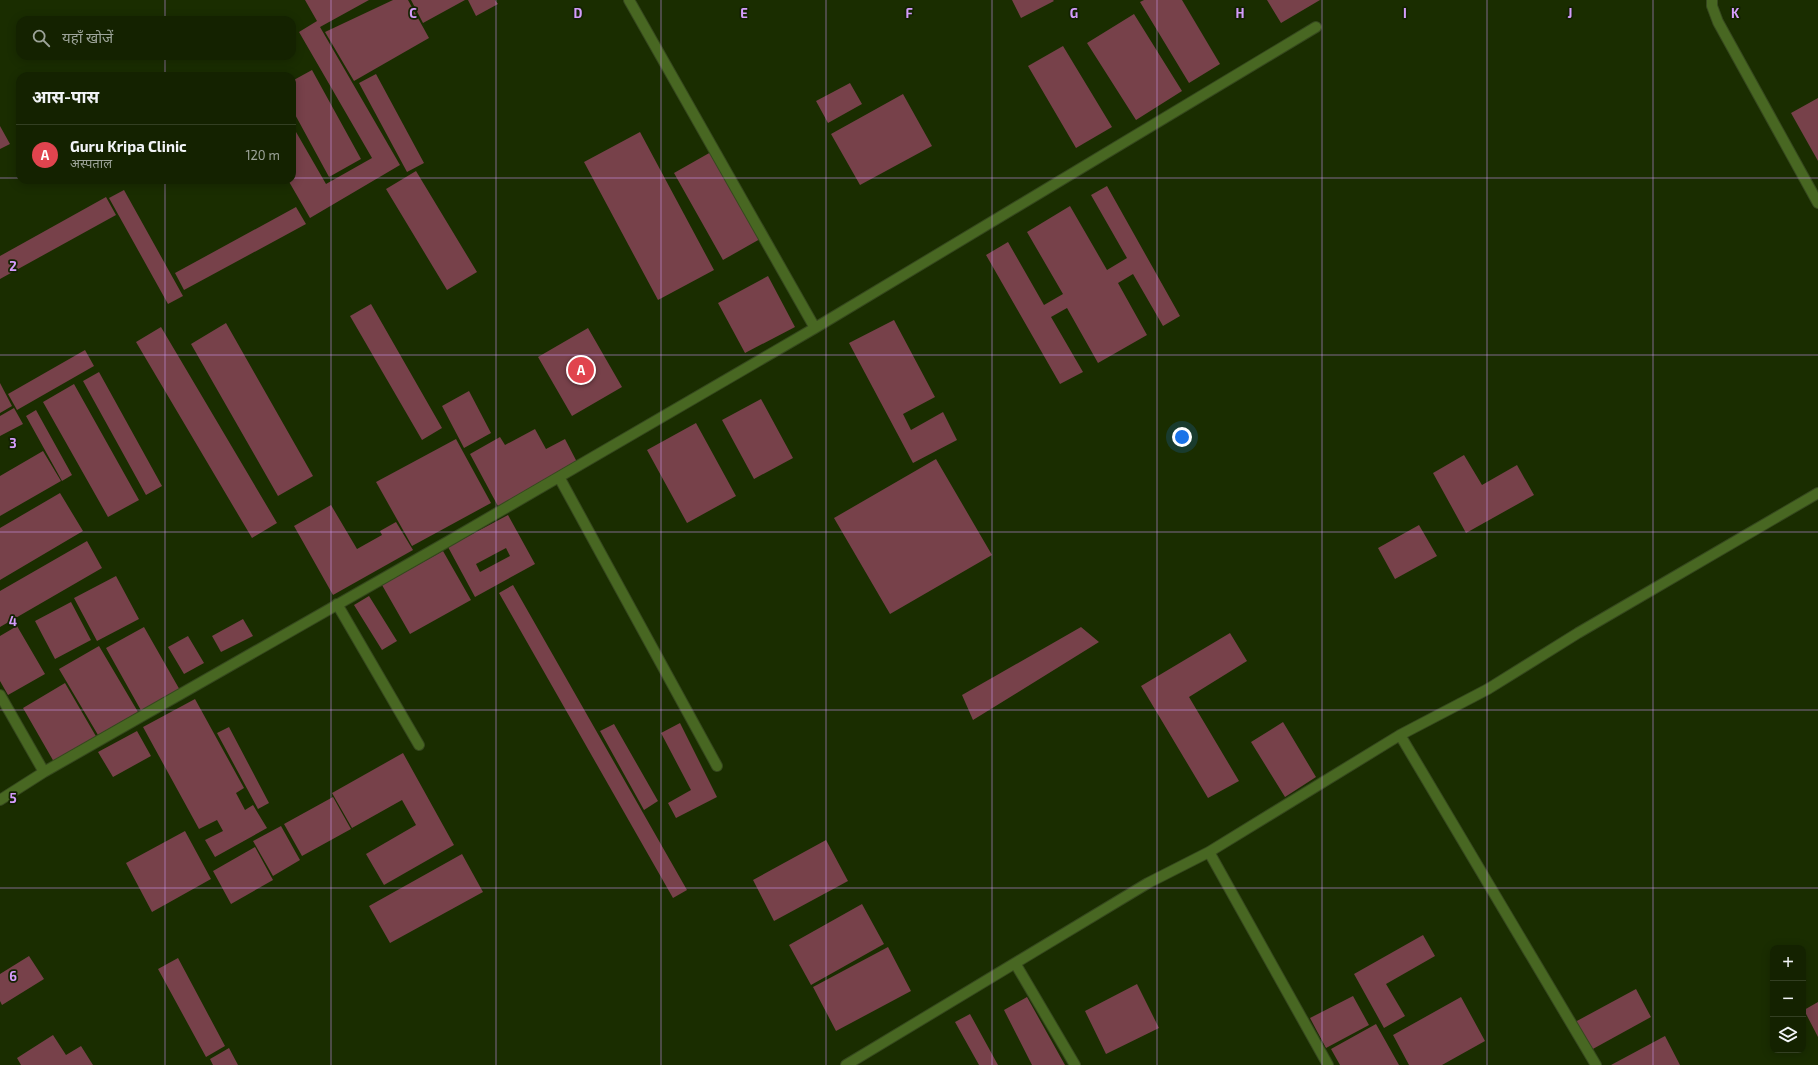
<!DOCTYPE html>
<html lang="hi">
<head>
<meta charset="utf-8">
<style>
	:root { --surface:#142200; --page:#212f0f; --text:#f1f3f6; --muted:#9da499; --line:#333f22; --accent:#d93025 }
	body { margin:0; font-family:"Exo 2","Noto Sans Devanagari",sans-serif; background:var(--page); color:var(--text) }
	.controls { position:absolute; right:12px; bottom:12px; display:grid; overflow:hidden; border-radius:8px; box-shadow:0 2px 10px #0003 }
	.controls button { width:36px; height:36px; display:grid; place-items:center; padding:0; border:0; border-bottom:1px solid var(--line); background:var(--surface); color:var(--text); font:20px sans-serif }
	.you { position:absolute; left:1182px; top:437px; width:14px; height:14px; margin:-10px; border:3px solid #fff; border-radius:50%; background:#1a73e8; box-shadow:0 0 0 6px #1a73e833 }
	.badge { display:grid; place-items:center; width:26px; height:26px; border-radius:50%; background:var(--accent); color:#fff; font-size:13px; font-weight:700 }
	.pin { position:absolute; translate:-50% -50%; border:2px solid #fff; box-shadow:0 1px 4px #0006 }
	.list { margin:0; padding:0; list-style:none }
	h2 { display:flex; justify-content:space-between; align-items:center; height:52px; margin:0; padding:0 16px; font-size:17px }
	h2 small { font-size:13px; font-weight:400; color:var(--muted) }
	.list li { display:grid; grid-template-columns:26px 1fr auto; gap:12px; align-items:center; box-sizing:border-box; height:60px; padding:0 16px; border-top:1px solid var(--line) }
	.list b { display:block; font-size:15px; white-space:nowrap }
	.list p { margin:0; font-size:13px; white-space:nowrap; color:var(--muted) }
	.list em { font-size:13px; font-style:normal; color:var(--muted) }
	.icon { flex:none; width:22px; height:22px; fill:none; stroke:currentColor; stroke-width:2; stroke-linecap:round; stroke-linejoin:round }
	.map { position:relative; flex:none; width:1818px; height:1065px; overflow:hidden }
	.search { position:absolute; background:var(--surface); box-shadow:0 2px 10px #0003; left:16px; top:16px; width:280px; height:44px; display:flex; align-items:center; gap:10px; box-sizing:border-box; padding:0 14px; border-radius:12px; color:var(--muted); font-size:15px }
	.panel { position:absolute; background:var(--surface); box-shadow:0 2px 10px #0003; left:16px; top:72px; width:280px; height:112px; border-radius:12px }
	.map>svg:first-child { display:block }
	.building { fill:#77414a; fill-rule:evenodd }
	.lines { fill:none; stroke-linecap:round; stroke-linejoin:round }
	.street-casing { stroke:#36481e; stroke-width:12 }
	.street { stroke:#486722; stroke-width:10 }
	.grid { fill:none; stroke:#d49cfc; stroke-width:1; stroke-opacity:0.55 }
	.grid-label { font-size:13px; text-anchor:middle; font-weight:bold; fill:#d49cfc; stroke:#132201; stroke-width:3.5; stroke-linejoin:round; paint-order:stroke }
</style>
</head>
<body>
<div class="map">
<svg width="1818" height="1065" viewBox="0 0 1818 1065">
	<rect width="100%" height="100%" fill="#1a2d00"/>
	<path class="building" d="M305 0H369L320 27 400 165 310 218 288 180H292V125L326 184 372 158 299 32 317 21Z
		M393 0H408L429 38 354 81 325 32Z
		M411 0H465L423 23Z
		M468 0H495L498 4 476 16Z
		M1012 0H1053L1054 1 1021 18Z
		M1144 0H1182L1220 64 1189 83 1140 2Z
		M1267 0H1320L1281 23Z
		M1134 14 1182 91 1136 120 1087 43Z
		M1063 46 1112 127 1076 148 1028 66Z
		M312 70 361 159 329 177 292 109V81Z
		M376 74 424 163 407 172 359 83Z
		M850 83 862 104 828 123 816 101Z
		M903 94 932 146 860 185 831 134Z
		M1818 98V161L1791 113Z
		M0 126 10 144 0 149Z
		M640 132 714 270 658 300 584 162Z
		M711 152 760 239 723 260 674 173Z
		M416 171 477 272 447 290 386 189Z
		M1107 186 1180 316 1163 326 1133 274 1118 283 1147 335 1098 363 1067 308 1051 317 1083 372 1060 384 986 255 1008 242 1044 305 1063 294 1027 232 1070 206 1107 270 1127 258 1091 195Z
		M124 190 183 296 168 304 109 198Z
		M106 197 116 215 0 279V256Z
		M296 207 306 224 184 290 175 273Z
		M768 276 795 327 745 353 718 303Z
		M371 304 442 428 422 440 350 316Z
		M894 320 935 397 903 414 911 430 943 412 957 440 913 463 849 343Z
		M226 323 313 476 278 496 191 344Z
		M161 327 277 523 252 538 136 342Z
		M588 328 622 387 572 416 538 357Z
		M85 350 94 366 17 410 8 394Z
		M99 372 162 486 146 495 83 381Z
		M0 383 12 406 0 413Z
		M74 384 139 500 108 517 43 402Z
		M469 391 491 433 464 448 442 406Z
		M761 399 793 458 754 479 722 420Z
		M14 408 23 424 0 436V416Z
		M36 410 72 475 62 481 26 416Z
		M696 423 736 496 687 523 647 450Z
		M535 429 546 449 565 439 578 464 499 508 470 454 500 437 505 445Z
		M456 439 491 503 412 546 376 482Z
		M43 451 61 481 0 516V476Z
		M1464 455 1482 485 1517 465 1534 495 1466 533 1433 473Z
		M936 459 992 555 890 614 834 518Z
		M60 493 83 531 0 580V528Z
		M331 505 357 549 382 535 380 531 396 522 413 550 333 595 294 526Z
		M508 515 535 564 475 597 448 547ZM506 548 510 556 480 572 476 564Z
		M1419 525 1437 556 1395 579 1378 548Z
		M87 541 102 568 0 627V591Z
		M443 551 471 600 410 634 382 585Z
		M116 576 139 619 97 641 74 598Z
		M513 585 687 890 673 898 499 593Z
		M369 596 397 641 382 650 354 605Z
		M71 602 91 640 55 659 35 621Z
		M243 619 253 636 221 652 212 636Z
		M17 626 45 674 8 695 0 681V636Z
		M144 627 181 692 143 714 106 648Z
		M1081 627 1099 642 973 720 962 695Z
		M1230 633 1247 661 1189 697 1239 781 1208 798 1141 686Z
		M188 636 204 663 184 674 168 647Z
		M99 646 138 712 98 735 59 669Z
		M65 683 97 738 54 762 23 708Z
		M195 699 244 788 236 793 245 810 253 805 267 828 215 857 205 840 223 831 217 820 199 829 143 727Z
		M1283 722 1316 777 1285 797 1251 742Z
		M680 723 717 797 676 818 668 803 691 790 661 733Z
		M614 724 658 801 644 810 600 731Z
		M229 727 269 803 258 809 217 733Z
		M137 731 151 756 113 777 98 752Z
		M403 753 454 845 384 885 366 854 416 825 402 800 352 828 332 793Z
		M333 797 351 829 302 856 284 824Z
		M281 826 300 860 273 876 253 841Z
		M185 831 211 879 152 912 126 863Z
		M826 840 848 881 774 921 753 880Z
		M255 847 273 880 231 904 213 871Z
		M462 854 483 892 390 943 369 906Z
		M862 904 884 944 811 985 789 945Z
		M1423 935 1435 956 1386 984 1405 1016 1384 1028 1354 974Z
		M888 947 911 991 836 1031 813 987Z
		M29 956 44 979 2 1005 0 1001V974Z
		M178 958 225 1046 206 1057 158 969Z
		M1137 984 1159 1028 1106 1054 1085 1011Z
		M1636 989 1651 1017 1591 1050 1575 1022Z
		M1353 996 1369 1025 1326 1048 1310 1018Z
		M1027 997 1065 1065H1032L1004 1010Z
		M1461 997 1485 1041 1442 1065H1409L1393 1035Z
		M1818 1002V1037L1804 1010Z
		M970 1014 998 1065H979L955 1022Z
		M1376 1024 1399 1065H1340L1331 1049Z
		M53 1035 66 1055 81 1046 93 1065H21L17 1058Z
		M1665 1036 1680 1065H1611Z
		M229 1048 238 1065H213L210 1059Z"/>
	<g class="lines">
		<g class="street-casing">
			<path id="street" d="M629 0 815 328
				M1712 0V6L1718 22 1818 203
				M559 477 717 766
				M337 604 419 745
				M0 695 44 772
				M1400 735 1596 1065
				M0 800 44 772 454 538 815 328 1316 27
				M1209 852 1328 1065
				M1015 963 1075 1065
				M846 1065 1148 883 1209 852 1400 735 1488 689 1578 633 1818 493"/>
		</g>
		<use href="#street" class="street"/>
	</g>
	<path class="grid" d="M165 0V20M331 0V1065M496 0V1065M661 0V1065M826 0V1065M992 0V1065M1157 0V1065M1322 0V1065M1487 0V1065M1653 0V1065M165 56V76M0 178H20M292 178H1818M165 180V1065M0 355H1818M0 532H1818M0 710H1818M0 888H1818"/>
	<g class="grid-label">
		<text x="413" y="18">C</text>
		<text x="578" y="18">D</text>
		<text x="744" y="18">E</text>
		<text x="909" y="18">F</text>
		<text x="1074" y="18">G</text>
		<text x="1240" y="18">H</text>
		<text x="1405" y="18">I</text>
		<text x="1570" y="18">J</text>
		<text x="1735" y="18">K</text>
		<text x="13" y="271">2</text>
		<text x="13" y="448">3</text>
		<text x="13" y="626">4</text>
		<text x="13" y="803">5</text>
		<text x="13" y="981">6</text>
	</g>
</svg>
<div class="controls">
<button>+</button>
<button>−</button>
<button><svg class="icon" aria-label="layers" viewBox="0 0 24 24"><path d="M12 4l9 5-9 5-9-5zM3 14l9 5 9-5"/></svg></button>
</div>
<div class="you"></div>
<div class="pin badge" style="left:581px;top:370px;background:#e0444e">A</div>
<div class="search"><svg class="icon" aria-label="search" viewBox="0 0 24 24"><circle cx="10" cy="10" r="6"/><path d="M15 15l6 6"/></svg>यहाँ खोजें</div>
<section class="panel">
<h2>आस-पास<small></small></h2>
<ul class="list">
<li><span class="badge" style="background:#e0444e">A</span><div><b>Guru Kripa Clinic</b><p>अस्पताल</p></div><em>120 m</em></li>
</ul>
</section>
</div>
</body>
</html>
